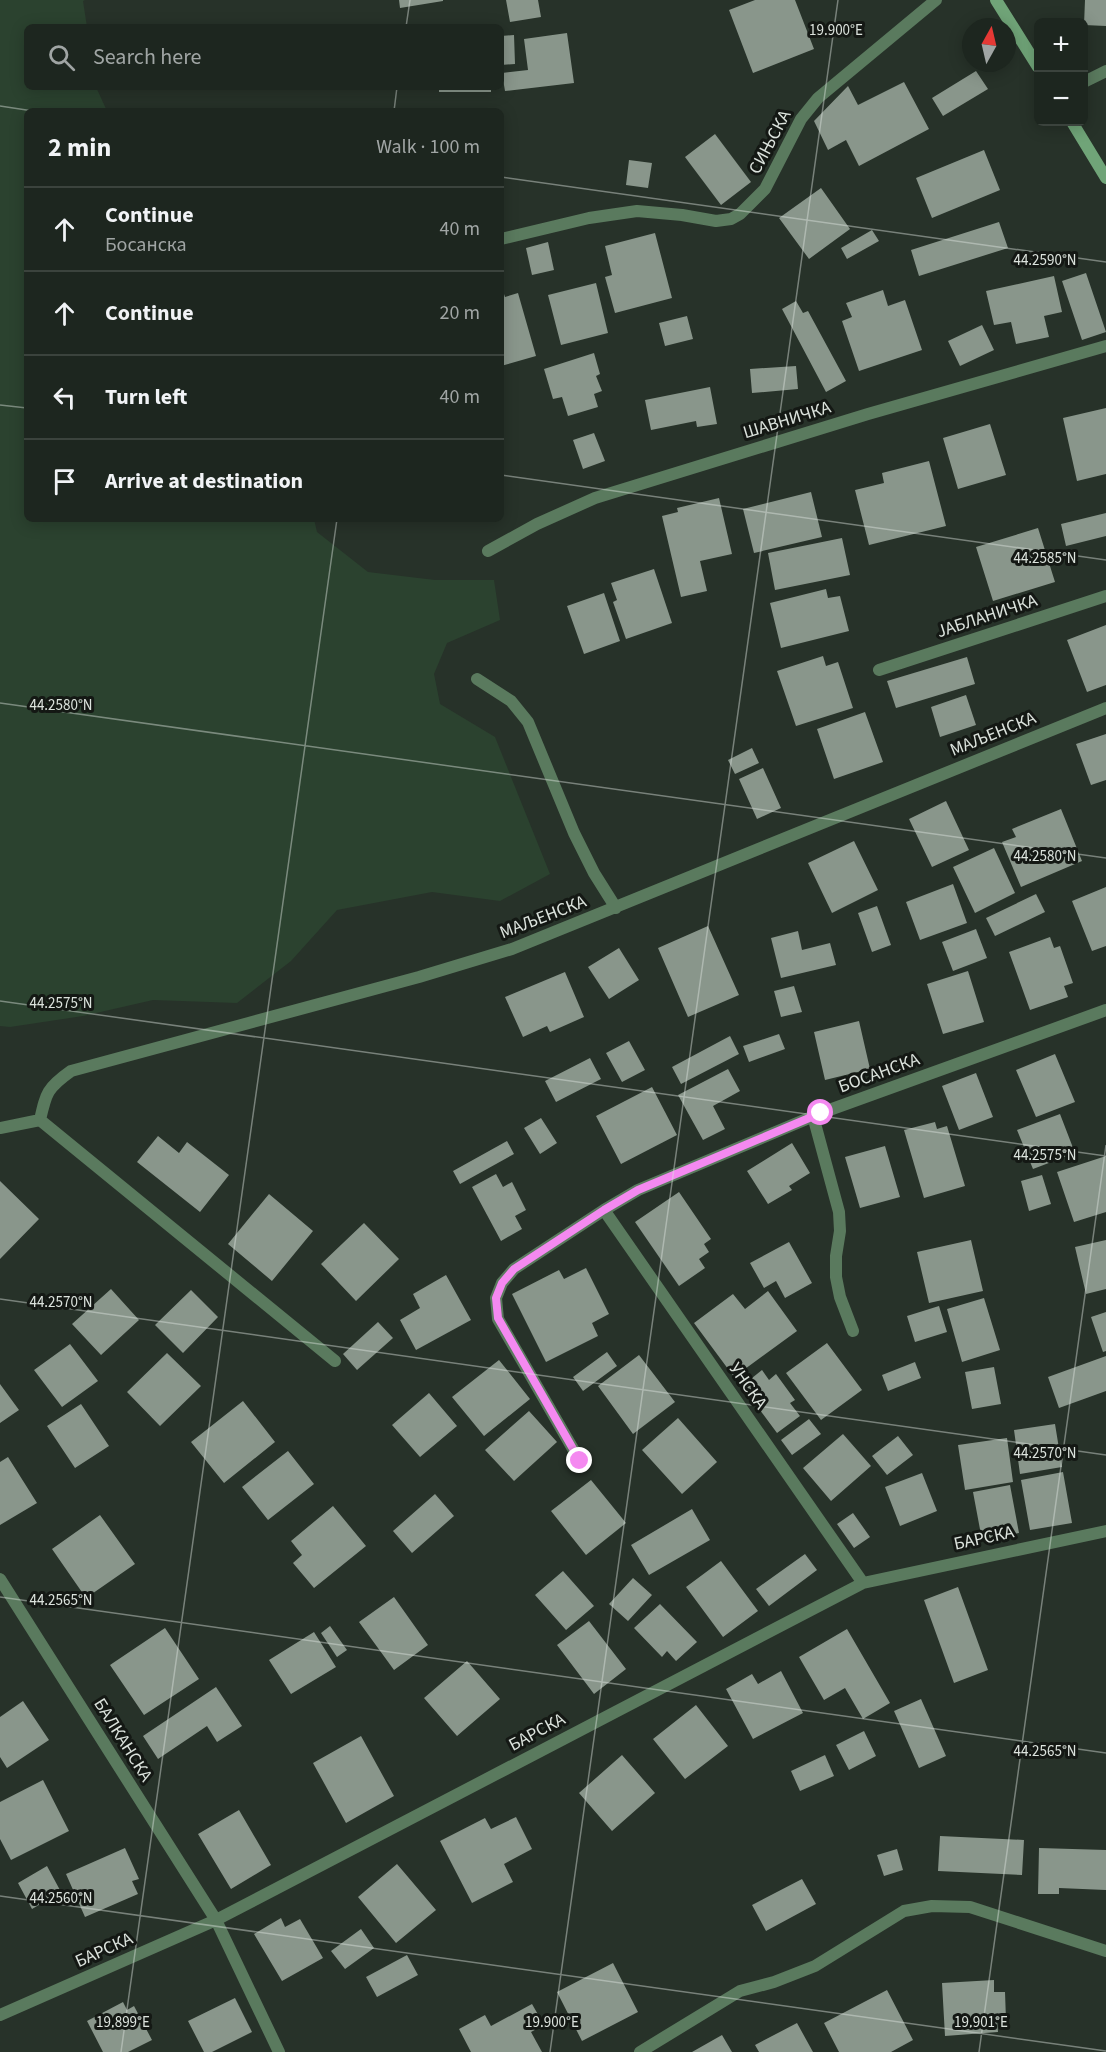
<!DOCTYPE html>
<html lang="en">
<head>
<meta charset="utf-8">
<style>
	:root { --surface:#1d261f; --page:#2a322c; --text:#f1f3f6; --muted:#a0a5a4; --line:#3b433d }
	body { margin:0; font-family:"Source Sans 3",sans-serif; background:var(--page); color:var(--text) }
	.controls { position:absolute; right:18px; top:18px; display:grid; overflow:hidden; border-radius:9px; box-shadow:0 3px 15px #0003 }
	.controls button { width:54px; height:54px; display:grid; place-items:center; padding:0; border:0; border-bottom:2px solid var(--line); background:var(--surface); color:var(--text); font:30px sans-serif }
	.compass { position:absolute; left:962px; top:18px; width:54px; height:54px; border-radius:50%; background:var(--surface); box-shadow:0 3px 15px #0003; rotate:8deg }
	.stop { position:absolute; width:18px; height:18px; margin:-14px; border:4px solid #f489f0; border-radius:50%; background:#fff }
	.stop.end { background:#f489f0; border-color:#fff; box-shadow:0 2px 6px #0008 }
	.list { margin:0; padding:0; list-style:none }
	h2 { display:flex; justify-content:space-between; align-items:center; height:78px; margin:0; padding:0 24px; font-size:26px }
	h2 small { font-size:20px; font-weight:400; color:var(--muted) }
	.list li { display:grid; grid-template-columns:39px 1fr auto; gap:18px; align-items:center; box-sizing:border-box; height:84px; padding:0 24px; border-top:2px solid var(--line) }
	.list b { display:block; font-size:22px; white-space:nowrap }
	.list p { margin:0; font-size:20px; white-space:nowrap; color:var(--muted) }
	.list em { font-size:20px; font-style:normal; color:var(--muted) }
	.icon { flex:none; width:33px; height:33px; fill:none; stroke:currentColor; stroke-width:2; stroke-linecap:round; stroke-linejoin:round }
	.map { position:relative; flex:none; width:1106px; height:2052px; overflow:hidden }
	.search { position:absolute; background:var(--surface); box-shadow:0 3px 15px #0003; left:24px; top:24px; width:480px; height:66px; display:flex; align-items:center; gap:15px; box-sizing:border-box; padding:0 21px; border-radius:9px; color:var(--muted); font-size:22px }
	.panel { position:absolute; background:var(--surface); box-shadow:0 3px 15px #0003; left:24px; top:108px; width:480px; height:414px; border-radius:9px }
	.map>svg:first-child { display:block }
	.green { fill:#2b422f }
	.building { fill:#89968b }
	.lines { fill:none; stroke-linecap:round; stroke-linejoin:round }
	.service { stroke:#5a7a5e; stroke-width:12 }
	.minor { stroke:#5a7a5e; stroke-width:12 }
	.secondary { stroke:#70a478; stroke-width:12 }
	.route { stroke:#f489f0; stroke-width:8 }
	.ticks { fill:none; stroke:#dce3dd; stroke-width:1.5; stroke-opacity:0.45 }
	.labels { text-anchor:middle; dominant-baseline:central; stroke-width:6; stroke-linejoin:round; paint-order:stroke }
	.street-label { font-size:18px; fill:#dce3dd; stroke:#141814 }
	.ticks-label { font-size:15px; text-anchor:middle; fill:#dce3dd; stroke:#141814; stroke-width:6; stroke-linejoin:round; paint-order:stroke }
</style>
</head>
<body>
<div class="map">
<svg width="1106" height="2052" viewBox="0 0 1106 2052">
	<rect width="100%" height="100%" fill="#273229"/>
	<path class="green" d="M0 0H85L83 1 87 27H27V87H96L107 111H27V519H314L317 532 368 572 435 580H494L500 620 447 643 434 674 440 704 495 737 550 874 500 901 432 892 337 910 291 961 237 1003 153 1000 83 1016 10 1027 0 1026Z"/>
	<path class="building" d="M399 0H443V1L400 8Z
		M506 0H538L541 17 510 22Z
		M755 0H795L814 49 753 73 729 10Z
		M1085 0H1106V26L1084 25Z
		M567 33 574 83 505 91 502 73 528 70 524 39Z
		M514 35 515 64 501 65V36Z
		M976 71 988 89 943 116 932 98Z
		M904 82 929 129 859 166 846 140 828 150 814 121 848 86 858 105Z
		M439 87H491V92H439Z
		M715 134 751 182 721 205 685 157Z
		M984 150 1000 190 932 218 916 178Z
		M629 160 652 163 648 188 626 185Z
		M821 188 850 229 809 259 779 218Z
		M999 222 1008 248 919 276 911 250Z
		M872 230 879 241 847 259 841 248Z
		M655 233 672 298 615 313 605 277 612 275 605 246Z
		M548 242 554 270 532 275 526 248Z
		M1086 273 1106 332 1082 340 1062 281Z
		M1054 276 1062 312 1044 316 1049 337 1016 344 1011 322 994 325 986 291Z
		M596 283 608 333 561 345 548 295Z
		M501 285 505 297 518 293 536 356 501 366Z
		M883 290 888 306 905 300 922 350 859 371 842 321 852 317 846 303Z
		M796 301 803 313 808 311 846 381 826 392 782 309Z
		M687 316 693 339 665 346 659 323Z
		M982 325 994 350 960 366 948 341Z
		M594 353 600 374 596 376 602 391 594 394 598 407 568 416 562 397 553 399 544 369Z
		M796 366 798 389 752 393 750 369Z
		M710 387 717 424 697 427 696 421 651 430 645 400Z
		M1106 408V474L1077 481 1063 418Z
		M990 424 1006 475 958 489 943 438Z
		M594 433 605 461 583 469 573 440Z
		M929 461 946 526 869 545 855 490 884 483 882 473Z
		M811 492 822 537 754 553 743 509Z
		M719 498 732 554 700 561 707 591 681 597 662 516 678 512 677 508Z
		M1106 513V536L1066 546 1061 524Z
		M1038 528 1055 582 993 601 976 547Z
		M842 538 850 575 775 590 768 553Z
		M654 569 672 623 626 639 613 602 617 600 611 583Z
		M826 589 828 598 840 596 849 631 781 648 770 603Z
		M604 593 620 641 584 654 567 606Z
		M1106 625V685L1087 692 1067 640Z
		M823 656 826 666 838 662 853 708 796 726 777 671Z
		M967 657 975 684 896 708 887 681Z
		M966 695 976 725 940 737 931 707Z
		M865 712 883 762 834 779 817 729Z
		M1106 734V780L1091 785 1076 744Z
		M752 748 759 763 735 774 728 760Z
		M763 768 781 808 757 819 739 779Z
		M946 801 969 850 932 867 909 819Z
		M1061 809 1082 861 1021 887 1002 842 1016 837 1012 829Z
		M854 841 878 890 832 913 808 863Z
		M994 848 1015 893 975 913 953 867Z
		M953 884 967 923 920 940 906 902Z
		M1106 887V946L1092 951 1072 901Z
		M1036 894 1045 912 995 936 986 918Z
		M877 906 891 945 872 952 858 913Z
		M708 926 739 995 688 1017 658 948Z
		M976 929 987 958 953 971 942 942Z
		M798 931 802 950 830 943 836 965 781 978 771 938Z
		M1050 937 1054 948 1060 946 1073 983 1064 986 1068 997 1030 1010 1009 952Z
		M619 948 639 980 609 999 588 967Z
		M968 971 984 1022 943 1034 927 984Z
		M565 972 584 1017 550 1032 547 1026 523 1037 505 997Z
		M794 986 802 1012 781 1017 774 991Z
		M859 1021 870 1069 825 1080 814 1032Z
		M779 1034 785 1049 749 1062 743 1046Z
		M730 1036 739 1054 681 1084 672 1067Z
		M629 1041 645 1070 622 1082 606 1053Z
		M1055 1054 1075 1102 1036 1117 1016 1070Z
		M590 1058 601 1079 556 1102 545 1081Z
		M728 1069 740 1091 713 1106 725 1129 703 1140 678 1095Z
		M976 1073 993 1117 959 1130 942 1086Z
		M652 1087 677 1135 621 1164 596 1116Z
		M1060 1114 1075 1153 1033 1169 1017 1130Z
		M541 1118 557 1143 540 1154 524 1128Z
		M935 1122 937 1129 947 1126 965 1186 924 1198 904 1130Z
		M158 1136 179 1153 187 1142 229 1175 200 1212 137 1162Z
		M507 1141 514 1154 460 1184 453 1171Z
		M792 1143 810 1173 789 1186 792 1190 768 1204 747 1171Z
		M885 1146 900 1197 860 1208 845 1157Z
		M1106 1156V1212L1074 1222 1057 1172Z
		M496 1174 503 1187 512 1182 526 1210 515 1216 522 1229 501 1241 472 1187Z
		M1042 1175 1051 1204 1029 1211 1021 1181Z
		M0 1181 39 1219 0 1259Z
		M679 1192 711 1239 704 1244 709 1252 699 1259 705 1268 679 1286 635 1222Z
		M269 1194 313 1231 272 1281 228 1244Z
		M364 1223 399 1259 356 1301 321 1264Z
		M971 1240 983 1291 929 1303 917 1252Z
		M1106 1240V1289L1086 1294 1075 1247Z
		M789 1242 812 1283 785 1298 776 1281 764 1288 750 1263Z
		M586 1268 609 1314 592 1323 598 1336 546 1362 512 1294 559 1270 564 1279Z
		M446 1275 471 1320 416 1350 400 1320 420 1308 413 1294Z
		M111 1289 139 1320 101 1355 72 1324Z
		M191 1290 218 1317 183 1353 155 1325Z
		M768 1291 797 1331 734 1377 694 1323 733 1294 745 1309Z
		M984 1298 1000 1350 962 1362 947 1309Z
		M939 1306 947 1332 915 1342 907 1316Z
		M1106 1312V1351L1103 1352 1091 1317Z
		M378 1322 393 1338 357 1370 343 1354Z
		M827 1343 862 1390 821 1420 786 1373Z
		M70 1344 98 1381 62 1407 34 1370Z
		M607 1352 617 1366 583 1391 573 1377Z
		M167 1353 201 1386 160 1426 127 1392Z
		M639 1355 675 1402 633 1434 598 1386Z
		M1106 1356V1391L1059 1408 1048 1377Z
		M499 1360 530 1399 484 1436 452 1397Z
		M915 1362 921 1378 888 1391 882 1375Z
		M994 1367 1001 1404 972 1409 965 1372Z
		M762 1370 769 1380 776 1374 795 1400 790 1403 800 1416 777 1433 742 1386Z
		M0 1384 19 1410 0 1423Z
		M429 1393 457 1426 420 1457 392 1425Z
		M243 1401 275 1442 224 1483 191 1442Z
		M81 1404 109 1446 75 1468 47 1426Z
		M529 1411 557 1442 514 1481 485 1450Z
		M678 1418 717 1462 682 1494 642 1450Z
		M809 1419 821 1434 792 1455 781 1440Z
		M1055 1424 1062 1467 1020 1474 1014 1430Z
		M843 1434 871 1466 831 1501 803 1468Z
		M898 1436 913 1455 887 1475 872 1456Z
		M1007 1438 1013 1482 965 1490 958 1445Z
		M288 1451 314 1484 268 1520 242 1487Z
		M8 1457 37 1503 0 1525V1462Z
		M1063 1472 1072 1523 1030 1530 1021 1480Z
		M922 1473 937 1511 900 1526 885 1487Z
		M591 1480 626 1523 586 1555 551 1511Z
		M1010 1485 1019 1533 982 1540 973 1492Z
		M435 1494 454 1516 412 1553 393 1531Z
		M333 1506 366 1546 314 1588 293 1563 302 1555 291 1541Z
		M692 1509 710 1540 649 1575 631 1545Z
		M853 1513 870 1537 854 1548 837 1524Z
		M100 1515 135 1564 86 1598 52 1549Z
		M805 1554 817 1570 769 1606 756 1589Z
		M721 1561 758 1611 723 1637 686 1587Z
		M563 1571 594 1606 566 1630 535 1595Z
		M633 1578 652 1595 628 1621 609 1604Z
		M958 1587 988 1670 954 1683 924 1600Z
		M394 1597 428 1645 394 1670 359 1622Z
		M660 1604 697 1642 676 1661 667 1651 662 1657 634 1628Z
		M589 1621 626 1669 594 1694 557 1645Z
		M330 1626 347 1650 337 1657 321 1633Z
		M165 1628 199 1679 144 1715 110 1665Z
		M847 1629 890 1703 863 1719 845 1688 824 1700 799 1657Z
		M314 1632 336 1667 291 1694 269 1660Z
		M467 1661 500 1699 457 1736 424 1698Z
		M781 1671 803 1713 753 1739 726 1689 752 1674 758 1684Z
		M216 1687 242 1726 217 1742 207 1726 158 1759 143 1736Z
		M921 1699 946 1756 919 1768 894 1711Z
		M23 1701 49 1740 7 1768 0 1757V1717Z
		M696 1705 728 1746 685 1779 653 1739Z
		M864 1731 876 1756 849 1770 836 1745Z
		M361 1736 394 1796 346 1823 313 1763Z
		M622 1755 655 1793 612 1831 579 1793Z
		M825 1755 834 1776 800 1791 791 1771Z
		M43 1780 69 1831 11 1860 0 1839V1802Z
		M239 1810 271 1865 231 1889 198 1834Z
		M516 1817 532 1849 504 1864 513 1882 472 1903 440 1841 485 1818 491 1829Z
		M940 1836 1024 1840 1022 1875 938 1871Z
		M125 1848 139 1879 132 1881 138 1894 85 1917 66 1874Z
		M1039 1848 1106 1850V1890L1059 1888V1894H1038Z
		M897 1849 903 1870 884 1876 877 1855Z
		M397 1864 436 1910 396 1943 358 1897Z
		M47 1866 61 1892 32 1909 18 1883Z
		M802 1879 816 1904 766 1931 752 1905Z
		M281 1918 285 1927 300 1919 323 1958 282 1981 254 1934Z
		M361 1929 374 1948 345 1969 331 1951Z
		M407 1955 418 1975 377 1997 366 1977Z
		M613 1963 638 2012 582 2041 557 1992Z
		M994 1980V1992H1005L1006 2020 997 2021 998 2032 945 2036 942 1983Z
		M887 1990 913 2040 891 2052H839L824 2023Z
		M235 1998 252 2032 212 2052H204L188 2021Z
		M123 2002 127 2010 134 2006 152 2040 128 2052H103L87 2021Z
		M532 2004 544 2025 531 2032 542 2052H471L459 2029 485 2015 491 2026Z
		M797 2023 813 2052H759L755 2045Z
		M722 2035 732 2052H692Z"/>
	<g class="lines">
		<path class="service" d="M813 1116 839 1212 840 1231 836 1256V1277L840 1297 853 1331"/>
		<path class="minor" d="M1084 82 1106 71
			M501 239 589 218 637 211 682 215 716 221 731 219 740 214 765 189 801 119 818 98 936 0
			M488 551 537 524 595 498 868 414 1106 346
			M879 670 1106 596
			M477 679 511 701 528 722 574 833 594 873 616 908
			M40 1120 335 1361
			M0 1128 40 1120C46 1093 47 1088 71 1071L419 977 512 949 1106 708
			M604 1210 863 1583
			M580 1461 498 1319 496 1298 502 1283 514 1269 604 1210 638 1190 821 1113 1106 1010
			M0 1579 216 1920 279 2052
			M0 2015 216 1920 863 1583 1106 1531
			M640 2052 740 1991 774 1982 815 1966 904 1911 932 1906 970 1907 1106 1951"/>
		<path class="secondary" d="M996 0 1038 67
			M1072 122 1106 178"/>
	</g>
	<g class="lines">
		<path class="route" d="M580 1461 498 1318 496 1298 502 1283 514 1269 604 1210 638 1190 821 1113"/>
	</g>
	<path class="ticks" d="M406 27 410 0M0 106 33 111M394 111 397 87M501 177 1106 262M0 405 27 408M501 475 1106 560M0 703 1106 858M0 1001 1106 1156M0 1299 1106 1455M0 1597 1106 1753M0 1896 1106 2051M121 2052 337 519M550 2052 838 0M979 2052 1106 1145"/>
	<g class="labels">
		<g class="street-label">
			<text transform="translate(770 142) rotate(-62)">СИЊСКА</text>
			<text transform="translate(787 420) rotate(-17)">ШАВНИЧКА</text>
			<text transform="translate(987 616) rotate(-18)">ЈАБЛАНИЧКА</text>
			<text transform="translate(993 734) rotate(-22)">МАЉЕНСКА</text>
			<text transform="translate(543 917) rotate(-21)">МАЉЕНСКА</text>
			<text transform="translate(879 1073) rotate(-20)">БОСАНСКА</text>
			<text transform="translate(748 1386) rotate(55)">УНСКА</text>
			<text transform="translate(984 1538) rotate(-12)">БАРСКА</text>
			<text transform="translate(537 1732) rotate(-28)">БАРСКА</text>
			<text transform="translate(123 1740) rotate(58)">БАЛКАНСКА</text>
			<text transform="translate(104 1950) rotate(-24)">БАРСКА</text>
		</g>
	</g>
	<g class="ticks-label">
		<text x="836" y="35">19.900°E</text>
		<text x="1045" y="265">44.2590°N</text>
		<text x="1045" y="563">44.2585°N</text>
		<text x="61" y="710">44.2580°N</text>
		<text x="1045" y="861">44.2580°N</text>
		<text x="61" y="1008">44.2575°N</text>
		<text x="1045" y="1160">44.2575°N</text>
		<text x="61" y="1307">44.2570°N</text>
		<text x="1045" y="1458">44.2570°N</text>
		<text x="61" y="1605">44.2565°N</text>
		<text x="1045" y="1756">44.2565°N</text>
		<text x="61" y="1903">44.2560°N</text>
		<text x="123" y="2027">19.899°E</text>
		<text x="552" y="2027">19.900°E</text>
		<text x="981" y="2027">19.901°E</text>
	</g>
</svg>
<div class="controls">
<button>+</button>
<button>−</button>
</div>
<svg class="compass" viewBox="-18 -18 36 36"><path d="M0-13l5 13h-10z" fill="#e53935"/><path d="M0 13l5-13h-10z" fill="#a0a5a4"/></svg>
<div class="stop" style="left:821px;top:1113px"></div>
<div class="stop end" style="left:580px;top:1461px"></div>
<div class="search"><svg class="icon" aria-label="search" viewBox="0 0 24 24"><circle cx="10" cy="10" r="6"/><path d="M15 15l6 6"/></svg>Search here</div>
<section class="panel">
<h2>2 min<small>Walk · 100 m</small></h2>
<ul class="list">
<li><svg class="icon" aria-label="ahead" viewBox="0 0 24 24"><path d="M12 20V5M6 11l6-6 6 6"/></svg><div><b>Continue</b><p>Босанска</p></div><em>40 m</em></li>
<li><svg class="icon" aria-label="ahead" viewBox="0 0 24 24"><path d="M12 20V5M6 11l6-6 6 6"/></svg><div><b>Continue</b></div><em>20 m</em></li>
<li><svg class="icon" aria-label="left" viewBox="0 0 24 24"><path d="M17 20v-9H6M10 6l-5 5 5 5"/></svg><div><b>Turn left</b></div><em>40 m</em></li>
<li><svg class="icon" aria-label="arrive" viewBox="0 0 24 24"><path d="M6 21V4h12l-3 4 3 4H6"/></svg><div><b>Arrive at destination</b></div></li>
</ul>
</section>
</div>
</body>
</html>
